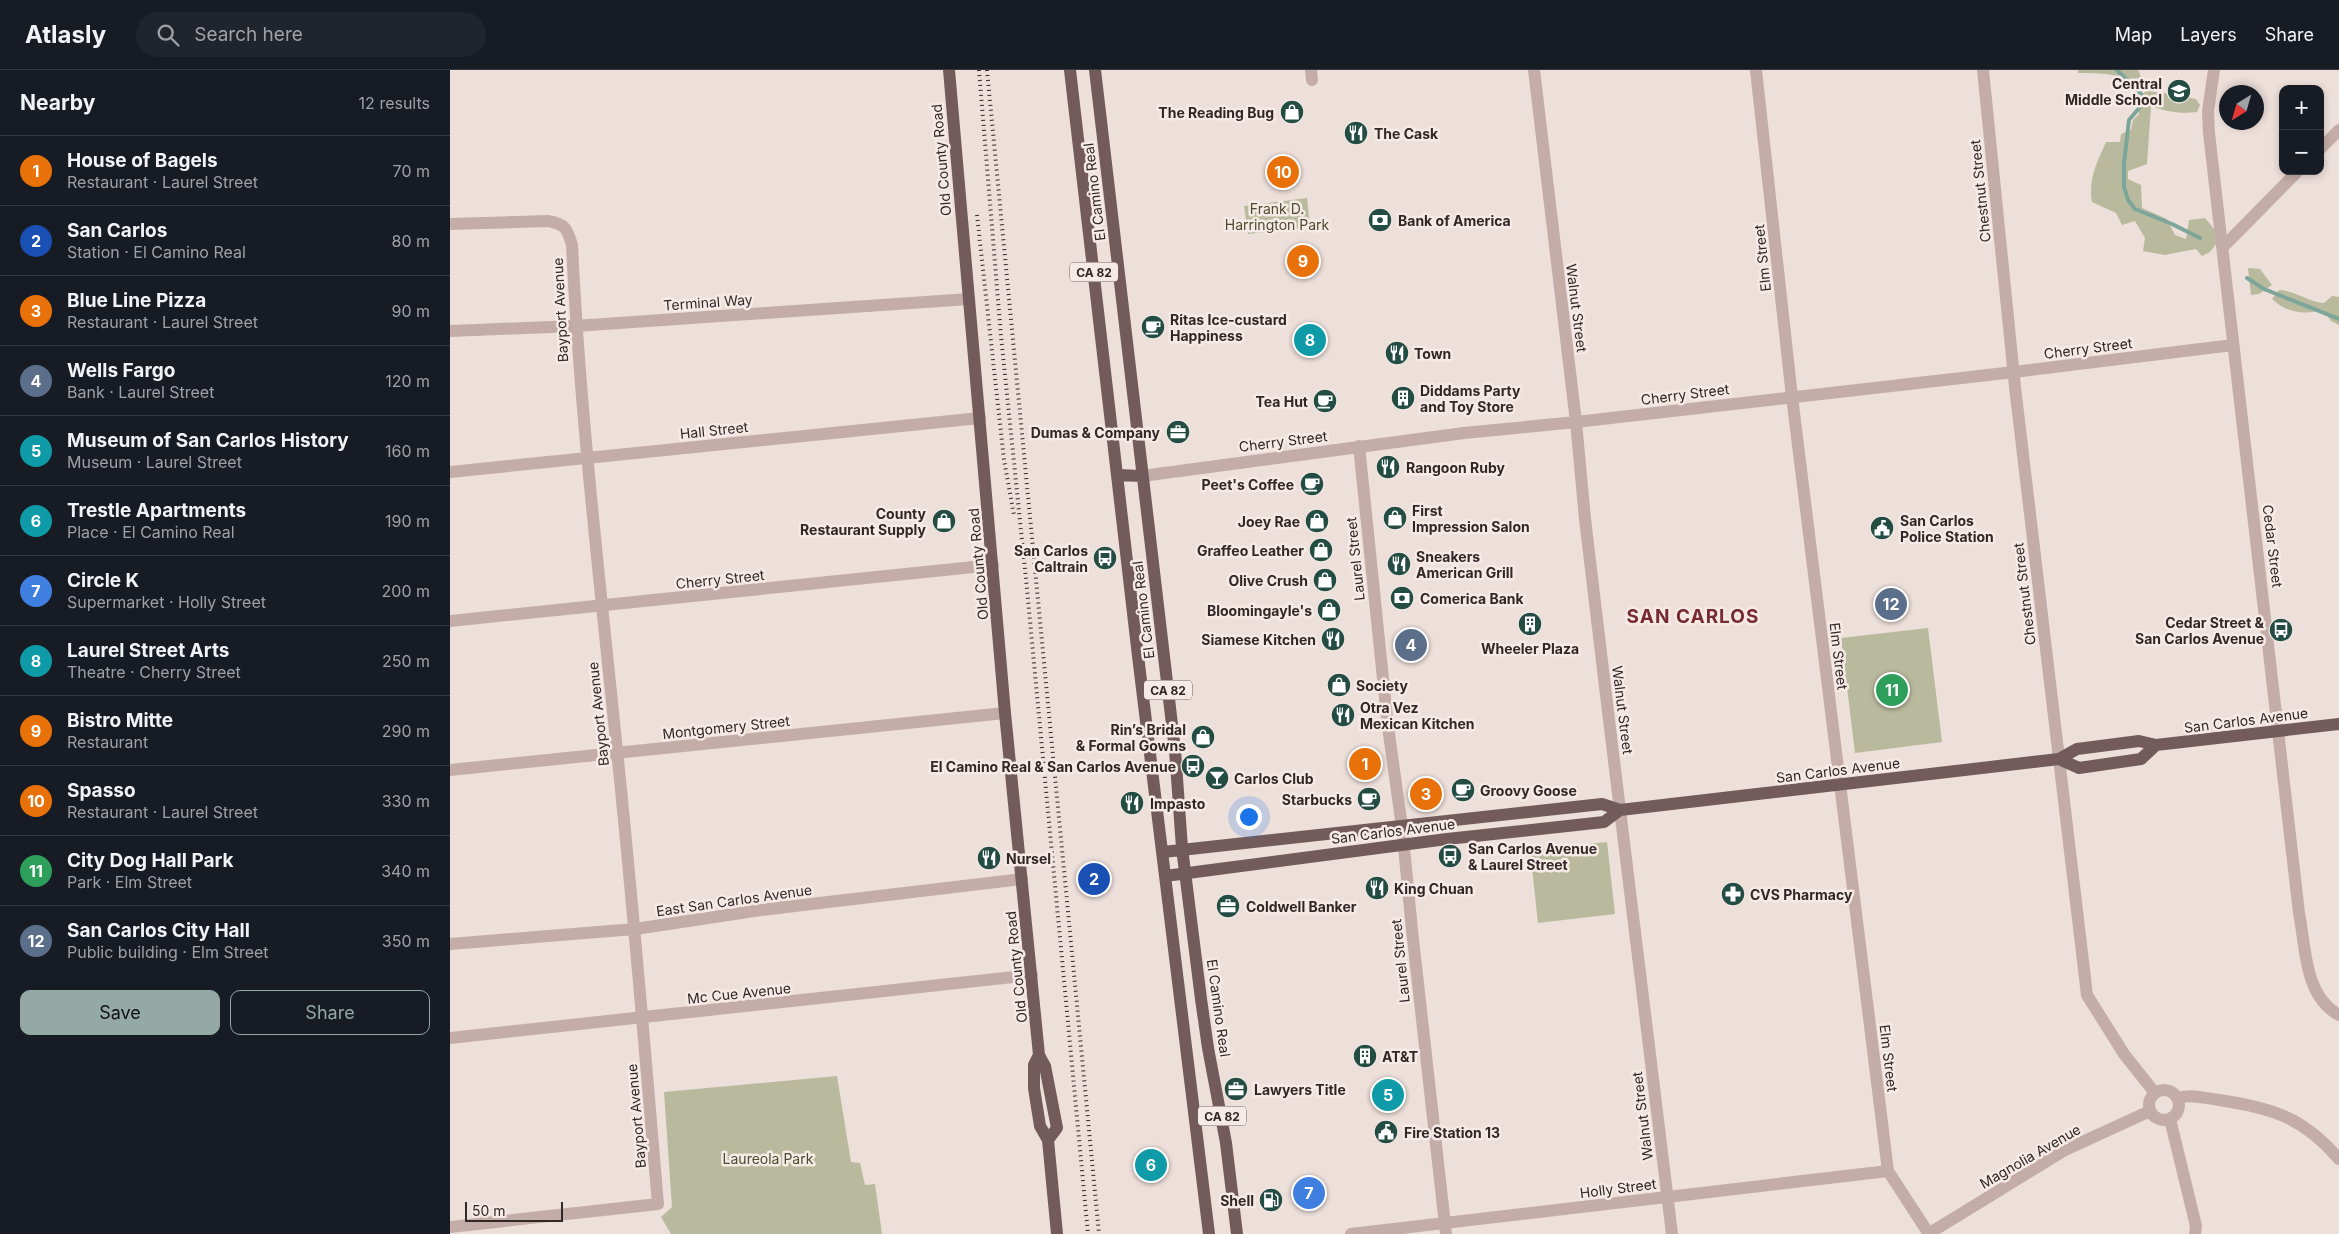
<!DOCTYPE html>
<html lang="en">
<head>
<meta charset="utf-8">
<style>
	:root { --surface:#171b24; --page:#20242c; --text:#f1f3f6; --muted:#9ea1a6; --line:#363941; --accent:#94a8a5 }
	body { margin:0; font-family:Inter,sans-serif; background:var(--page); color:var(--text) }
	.controls { position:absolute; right:15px; top:15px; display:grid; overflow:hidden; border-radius:10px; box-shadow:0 2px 8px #0003 }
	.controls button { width:45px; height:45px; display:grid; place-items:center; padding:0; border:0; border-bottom:1px solid var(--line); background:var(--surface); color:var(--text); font:25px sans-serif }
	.compass { position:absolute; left:1769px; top:15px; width:45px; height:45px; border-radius:50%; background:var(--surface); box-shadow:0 2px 8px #0003; rotate:217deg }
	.scale { position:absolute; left:15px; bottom:12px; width:98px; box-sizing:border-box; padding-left:5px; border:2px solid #322727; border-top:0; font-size:14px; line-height:18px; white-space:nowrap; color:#322727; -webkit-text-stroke:4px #f6eae6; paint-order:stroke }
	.you { position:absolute; left:798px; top:746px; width:18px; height:18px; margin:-12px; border:4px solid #fff; border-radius:50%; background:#1a73e8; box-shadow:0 0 0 8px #1a73e833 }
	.badge { display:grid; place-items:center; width:32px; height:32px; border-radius:50%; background:var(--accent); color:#fff; font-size:16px; font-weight:700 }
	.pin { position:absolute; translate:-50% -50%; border:2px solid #fff; box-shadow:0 1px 5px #0006 }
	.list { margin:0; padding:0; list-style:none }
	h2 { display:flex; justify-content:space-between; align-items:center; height:65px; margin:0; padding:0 20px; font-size:21px }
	h2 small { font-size:16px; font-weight:400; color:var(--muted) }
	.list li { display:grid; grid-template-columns:32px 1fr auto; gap:15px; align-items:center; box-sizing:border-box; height:70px; padding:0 20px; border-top:1px solid var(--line) }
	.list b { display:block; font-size:19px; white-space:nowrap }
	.list p { margin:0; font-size:16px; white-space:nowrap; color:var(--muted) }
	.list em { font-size:16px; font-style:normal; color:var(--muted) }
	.actions { display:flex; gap:10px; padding:15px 20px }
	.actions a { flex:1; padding:11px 0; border:1px solid var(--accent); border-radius:10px; text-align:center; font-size:18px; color:var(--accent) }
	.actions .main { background:var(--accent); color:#111 }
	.icon { flex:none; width:28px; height:28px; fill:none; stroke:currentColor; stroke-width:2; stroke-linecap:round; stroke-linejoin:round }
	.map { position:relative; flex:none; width:1889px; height:1164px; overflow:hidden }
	header { display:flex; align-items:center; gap:30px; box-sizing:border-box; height:70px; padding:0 25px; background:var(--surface); border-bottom:1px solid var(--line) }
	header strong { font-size:24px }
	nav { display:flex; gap:28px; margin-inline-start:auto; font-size:18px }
	.search { width:350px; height:45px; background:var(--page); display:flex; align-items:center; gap:12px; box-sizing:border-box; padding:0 18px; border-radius:28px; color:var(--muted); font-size:19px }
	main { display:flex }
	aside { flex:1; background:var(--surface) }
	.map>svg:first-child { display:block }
	.green { fill:#b9ba9d }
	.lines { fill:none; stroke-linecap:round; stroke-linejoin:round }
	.stream { stroke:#7da69b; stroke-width:4 }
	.minor { stroke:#c4aca8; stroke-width:12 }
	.major { stroke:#725b5a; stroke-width:12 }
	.rail { stroke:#322727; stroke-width:4; stroke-dasharray:1 4; stroke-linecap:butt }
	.labels { text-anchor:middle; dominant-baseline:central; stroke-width:5; stroke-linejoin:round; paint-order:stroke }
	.shield { fill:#f6eae6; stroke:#6d6260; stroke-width:1 }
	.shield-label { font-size:12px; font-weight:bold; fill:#322727 }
	.poi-label { font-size:14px; font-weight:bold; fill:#322727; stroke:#f6eae6; text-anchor:start }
	.street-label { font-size:14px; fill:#322727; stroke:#f6eae6 }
	.park-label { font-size:14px; fill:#4b4c2e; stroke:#f6eae6 }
	.district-label { font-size:19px; font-weight:bold; letter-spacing:1px; fill:#752b30; stroke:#f6eae6 }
</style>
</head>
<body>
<header>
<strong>Atlasly</strong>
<div class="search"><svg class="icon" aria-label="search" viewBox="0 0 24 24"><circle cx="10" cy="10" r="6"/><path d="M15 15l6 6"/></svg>Search here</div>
<nav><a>Map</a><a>Layers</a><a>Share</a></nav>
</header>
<main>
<aside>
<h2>Nearby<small>12 results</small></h2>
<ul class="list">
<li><span class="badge" style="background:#e8710a">1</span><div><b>House of Bagels</b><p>Restaurant · Laurel Street</p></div><em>70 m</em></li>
<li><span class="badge" style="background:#1a4fb4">2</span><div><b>San Carlos</b><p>Station · El Camino Real</p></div><em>80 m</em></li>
<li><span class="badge" style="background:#e8710a">3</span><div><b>Blue Line Pizza</b><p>Restaurant · Laurel Street</p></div><em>90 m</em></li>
<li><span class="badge" style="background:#5c6f8a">4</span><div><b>Wells Fargo</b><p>Bank · Laurel Street</p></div><em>120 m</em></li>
<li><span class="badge" style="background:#0f9aa8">5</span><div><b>Museum of San Carlos History</b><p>Museum · Laurel Street</p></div><em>160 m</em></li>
<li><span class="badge" style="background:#0f9aa8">6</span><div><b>Trestle Apartments</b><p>Place · El Camino Real</p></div><em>190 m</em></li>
<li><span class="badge" style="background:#3f7fe0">7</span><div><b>Circle K</b><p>Supermarket · Holly Street</p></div><em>200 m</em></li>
<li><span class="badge" style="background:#0f9aa8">8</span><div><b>Laurel Street Arts</b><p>Theatre · Cherry Street</p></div><em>250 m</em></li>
<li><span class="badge" style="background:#e8710a">9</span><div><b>Bistro Mitte</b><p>Restaurant</p></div><em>290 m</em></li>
<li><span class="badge" style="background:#e8710a">10</span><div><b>Spasso</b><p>Restaurant · Laurel Street</p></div><em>330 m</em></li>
<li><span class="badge" style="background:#2e9e5b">11</span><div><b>City Dog Hall Park</b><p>Park · Elm Street</p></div><em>340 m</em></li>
<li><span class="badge" style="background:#5c6f8a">12</span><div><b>San Carlos City Hall</b><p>Public building · Elm Street</p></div><em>350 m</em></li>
</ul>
<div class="actions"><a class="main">Save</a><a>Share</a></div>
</aside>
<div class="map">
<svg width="1889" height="1164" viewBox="0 0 1889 1164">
	<rect width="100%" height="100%" fill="#eddfda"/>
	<path class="green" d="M1628 0H1687L1689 1 1694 17 1689 19C1674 1 1648 4 1628 3Z
		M1697 20 1746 29 1750 35 1747 42C1730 44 1717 42 1701 36L1697 94 1678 101V109L1691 115 1692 138 1717 149 1725 165 1736 169 1739 150 1755 148 1765 160 1766 174 1760 182 1752 186 1746 179 1715 185 1693 181 1695 168 1685 151 1672 155 1666 143 1642 132C1638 109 1647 92 1656 72H1670L1671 64 1681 60 1683 50 1689 44C1688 35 1689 25 1697 20Z
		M857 128 860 157 798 164 794 136Z
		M1798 198 1810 199 1822 215 1809 224 1801 225Z
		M1829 220C1846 221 1858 232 1874 233L1882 226 1889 227V255L1881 251 1873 240C1855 245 1836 243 1822 229Z
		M1478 558 1492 672 1405 683 1391 568Z
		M1157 772 1165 844 1088 853 1080 780Z
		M387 1006 401 1092 410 1093 415 1115 425 1114 432 1164H221L211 1147 222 1137 214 1022Z"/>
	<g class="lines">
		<path class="stream" d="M1667 0 1691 24 1690 37 1679 50 1674 93V117L1678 130 1685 139 1722 154 1750 168
			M1797 208 1814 219 1889 249"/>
		<path class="minor" d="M861 0 862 10
			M1084 0 1126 352 1135 449 1159 650 1222 1164
			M1306 0 1342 327 1438 1101 1479 1164
			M1533 0 1565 317 1637 925 1674 984 1705 1023
			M1764 0 1758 41 1759 63 1849 843C1856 878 1854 926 1889 945
			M1870 79 1889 60
			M0 154 98 151C115 154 117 158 122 175 130 344 150 512 167 681 183 832 195 983 208 1134L0 1157
			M1773 177 1848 101
			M0 261 125 256 519 229
			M909 376 938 657 952 757 962 860 996 1164
			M0 402 530 348
			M692 406 1014 363 1126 352 1564 302 1783 275
			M0 551 543 495
			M0 700 555 643
			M0 874 185 859 311 840 572 809
			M0 968 582 905
			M1699 1035a15 15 0 1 1 30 0a15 15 0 1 1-30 0Z
			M1727 1028C1741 1024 1755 1028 1769 1030 1822 1038 1853 1047 1889 1089
			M1720 1049 1746 1156 1745 1164
			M901 1164 1438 1101
			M1478 1164 1615 1080 1700 1041"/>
		<path class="major" d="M499 0 555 643 589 985 595 996 607 1058 598 1070
			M620 0 688 586 759 1164
			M645 0 725 680 732 778 751 929 758 978 776 1073 787 1164
			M668 405 692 406
			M1609 689 1629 698 1691 689 1706 675
			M713 782 1152 734 1170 740 1609 689 1627 679 1689 671 1706 675 1889 654
			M715 806 997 769 1154 752 1170 740
			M589 985 584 995V1018L590 1056 598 1070 607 1164"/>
		<path class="rail" d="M529 0 551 266 577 519 638 1164
			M537 0 649 1164
			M527 145 554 390 564 445"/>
	</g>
	<defs>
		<g id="school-disc" transform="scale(1.25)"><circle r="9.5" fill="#234d43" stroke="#f6eae6"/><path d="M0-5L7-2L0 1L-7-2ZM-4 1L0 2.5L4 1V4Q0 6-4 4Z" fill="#fff"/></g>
		<g id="shop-disc" transform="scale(1.25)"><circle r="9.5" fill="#234d43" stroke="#f6eae6"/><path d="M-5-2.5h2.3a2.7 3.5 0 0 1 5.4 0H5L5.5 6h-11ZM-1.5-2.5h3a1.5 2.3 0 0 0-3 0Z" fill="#fff"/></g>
		<g id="restaurant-disc" transform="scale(1.25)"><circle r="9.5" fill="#234d43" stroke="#f6eae6"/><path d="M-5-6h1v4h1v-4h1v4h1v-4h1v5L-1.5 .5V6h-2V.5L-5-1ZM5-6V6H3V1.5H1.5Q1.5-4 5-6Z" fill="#fff"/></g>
		<g id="bank-disc" transform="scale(1.25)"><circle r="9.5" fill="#234d43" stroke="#f6eae6"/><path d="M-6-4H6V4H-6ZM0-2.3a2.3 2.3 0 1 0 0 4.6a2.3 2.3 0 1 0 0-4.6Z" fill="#fff"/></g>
		<g id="cafe-disc" transform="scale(1.25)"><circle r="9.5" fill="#234d43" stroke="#f6eae6"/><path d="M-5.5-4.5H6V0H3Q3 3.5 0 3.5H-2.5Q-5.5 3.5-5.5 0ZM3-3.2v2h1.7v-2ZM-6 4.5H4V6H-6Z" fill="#fff"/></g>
		<g id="building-disc" transform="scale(1.25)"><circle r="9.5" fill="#234d43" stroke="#f6eae6"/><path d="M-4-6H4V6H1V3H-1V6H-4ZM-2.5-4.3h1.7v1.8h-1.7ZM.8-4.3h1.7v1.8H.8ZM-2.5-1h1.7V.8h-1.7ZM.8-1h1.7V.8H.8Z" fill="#fff"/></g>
		<g id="office-disc" transform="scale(1.25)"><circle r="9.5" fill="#234d43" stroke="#f6eae6"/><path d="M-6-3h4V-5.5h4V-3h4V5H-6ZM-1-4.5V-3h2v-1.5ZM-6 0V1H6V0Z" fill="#fff"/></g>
		<g id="civic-disc" transform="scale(1.25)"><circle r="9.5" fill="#234d43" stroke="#f6eae6"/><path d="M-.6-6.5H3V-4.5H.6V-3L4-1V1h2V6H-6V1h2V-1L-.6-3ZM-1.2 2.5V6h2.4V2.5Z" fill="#fff"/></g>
		<g id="bus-disc" transform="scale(1.25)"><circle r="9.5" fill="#234d43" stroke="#f6eae6"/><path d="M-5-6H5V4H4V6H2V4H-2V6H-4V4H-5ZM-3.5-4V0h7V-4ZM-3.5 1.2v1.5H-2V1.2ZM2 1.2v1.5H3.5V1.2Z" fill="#fff"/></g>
		<g id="bar-disc" transform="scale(1.25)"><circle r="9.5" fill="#234d43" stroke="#f6eae6"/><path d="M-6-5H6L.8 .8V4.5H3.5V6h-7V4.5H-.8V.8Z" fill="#fff"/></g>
		<g id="pharmacy-disc" transform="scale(1.25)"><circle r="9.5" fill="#234d43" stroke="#f6eae6"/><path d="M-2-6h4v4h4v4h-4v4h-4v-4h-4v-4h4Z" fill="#fff"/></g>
		<g id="fuel-disc" transform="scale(1.25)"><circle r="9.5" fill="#234d43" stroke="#f6eae6"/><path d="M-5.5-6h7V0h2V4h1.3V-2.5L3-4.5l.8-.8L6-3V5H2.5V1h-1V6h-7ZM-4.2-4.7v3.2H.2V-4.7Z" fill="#fff"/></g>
	</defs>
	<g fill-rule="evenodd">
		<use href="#school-disc" x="1729" y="21"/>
		<use href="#shop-disc" x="842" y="42"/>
		<use href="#restaurant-disc" x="906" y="63"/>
		<use href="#bank-disc" x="930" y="150"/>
		<use href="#cafe-disc" x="703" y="257"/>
		<use href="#restaurant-disc" x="947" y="283"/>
		<use href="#building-disc" x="953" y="328"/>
		<use href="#cafe-disc" x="875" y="331"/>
		<use href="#office-disc" x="728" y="362"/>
		<use href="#restaurant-disc" x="938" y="397"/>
		<use href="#cafe-disc" x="862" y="414"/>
		<use href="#shop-disc" x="945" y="448"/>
		<use href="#shop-disc" x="494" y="451"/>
		<use href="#shop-disc" x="867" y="451"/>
		<use href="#civic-disc" x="1432" y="458"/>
		<use href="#shop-disc" x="871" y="480"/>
		<use href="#bus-disc" x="655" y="488"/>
		<use href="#restaurant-disc" x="949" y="494"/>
		<use href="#shop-disc" x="875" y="510"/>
		<use href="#bank-disc" x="952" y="528"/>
		<use href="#shop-disc" x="879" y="540"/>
		<use href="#building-disc" x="1080" y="554"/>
		<use href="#bus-disc" x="1831" y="560"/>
		<use href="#restaurant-disc" x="883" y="569"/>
		<use href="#shop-disc" x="889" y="615"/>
		<use href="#restaurant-disc" x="893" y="645"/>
		<use href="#shop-disc" x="753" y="667"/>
		<use href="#bus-disc" x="743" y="696"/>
		<use href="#bar-disc" x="767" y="708"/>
		<use href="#cafe-disc" x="1013" y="720"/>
		<use href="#cafe-disc" x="919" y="729"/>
		<use href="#restaurant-disc" x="682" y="733"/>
		<use href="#bus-disc" x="1000" y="786"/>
		<use href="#restaurant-disc" x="539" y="788"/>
		<use href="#restaurant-disc" x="927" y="818"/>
		<use href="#pharmacy-disc" x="1283" y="824"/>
		<use href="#office-disc" x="778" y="836"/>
		<use href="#building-disc" x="915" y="986"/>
		<use href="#office-disc" x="786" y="1019"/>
		<use href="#civic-disc" x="936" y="1062"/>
		<use href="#fuel-disc" x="821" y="1130"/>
	</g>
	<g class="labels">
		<g class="shield">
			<rect x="620" y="192.5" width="48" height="19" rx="4"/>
			<rect x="694" y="610.5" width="48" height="19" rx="4"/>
			<rect x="748" y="1036.5" width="48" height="19" rx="4"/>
		</g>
		<g class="shield-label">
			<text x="644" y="202">CA 82</text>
			<text x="718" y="620">CA 82</text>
			<text x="772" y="1046">CA 82</text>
		</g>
		<g class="poi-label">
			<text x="1712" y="13" text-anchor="end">Central<tspan x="1712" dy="16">Middle School</tspan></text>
			<text x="824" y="42" text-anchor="end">The Reading Bug</text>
			<text x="924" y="63">The Cask</text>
			<text x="948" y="150">Bank of America</text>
			<text x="720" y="249">Ritas Ice-custard<tspan x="720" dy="16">Happiness</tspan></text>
			<text x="964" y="283">Town</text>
			<text x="970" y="320">Diddams Party<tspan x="970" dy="16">and Toy Store</tspan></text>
			<text x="858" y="331" text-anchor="end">Tea Hut</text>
			<text x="710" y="362" text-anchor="end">Dumas &amp; Company</text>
			<text x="956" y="397">Rangoon Ruby</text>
			<text x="844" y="414" text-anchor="end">Peet's Coffee</text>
			<text x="962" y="440">First<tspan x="962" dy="16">Impression Salon</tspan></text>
			<text x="476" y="443" text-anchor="end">County<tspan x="476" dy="16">Restaurant Supply</tspan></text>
			<text x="1450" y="450">San Carlos<tspan x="1450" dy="16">Police Station</tspan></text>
			<text x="850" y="451" text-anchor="end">Joey Rae</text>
			<text x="638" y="480" text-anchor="end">San Carlos<tspan x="638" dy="16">Caltrain</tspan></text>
			<text x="854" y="480" text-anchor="end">Graffeo Leather</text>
			<text x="966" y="486">Sneakers<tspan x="966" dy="16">American Grill</tspan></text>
			<text x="858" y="510" text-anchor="end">Olive Crush</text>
			<text x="970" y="528">Comerica Bank</text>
			<text x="862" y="540" text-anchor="end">Bloomingayle's</text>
			<text x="1814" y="552" text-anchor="end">Cedar Street &amp;<tspan x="1814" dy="16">San Carlos Avenue</tspan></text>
			<text x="866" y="569" text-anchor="end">Siamese Kitchen</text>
			<text x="1080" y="578" text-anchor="middle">Wheeler Plaza</text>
			<text x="906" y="615">Society</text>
			<text x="910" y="637">Otra Vez<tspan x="910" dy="16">Mexican Kitchen</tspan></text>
			<text x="736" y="659" text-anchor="end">Rin’s Bridal<tspan x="736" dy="16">&amp; Formal Gowns</tspan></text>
			<text x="726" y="696" text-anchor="end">El Camino Real &amp; San Carlos Avenue</text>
			<text x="784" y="708">Carlos Club</text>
			<text x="1030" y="720">Groovy Goose</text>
			<text x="902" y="729" text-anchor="end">Starbucks</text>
			<text x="700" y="733">Impasto</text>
			<text x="1018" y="778">San Carlos Avenue<tspan x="1018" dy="16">&amp; Laurel Street</tspan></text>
			<text x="556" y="788">Nursel</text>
			<text x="944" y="818">King Chuan</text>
			<text x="1300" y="824">CVS Pharmacy</text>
			<text x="796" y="836">Coldwell Banker</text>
			<text x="932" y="986">AT&amp;T</text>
			<text x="804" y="1019">Lawyers Title</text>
			<text x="954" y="1062">Fire Station 13</text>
			<text x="804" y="1130" text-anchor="end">Shell</text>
		</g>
		<g class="street-label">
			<text transform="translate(491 90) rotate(-95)">Old County Road</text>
			<text transform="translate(1530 121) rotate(-96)">Chestnut Street</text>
			<text transform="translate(644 122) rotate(-97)">El Camino Real</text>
			<text transform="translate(1312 188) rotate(-96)">Elm Street</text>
			<text transform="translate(258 232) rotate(-4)">Terminal Way</text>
			<text transform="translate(1127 238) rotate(83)">Walnut Street</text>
			<text transform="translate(110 240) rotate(-93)">Bayport Avenue</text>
			<text transform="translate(1638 278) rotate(-7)">Cherry Street</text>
			<text transform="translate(1235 324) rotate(-7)">Cherry Street</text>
			<text transform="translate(264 360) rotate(-6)">Hall Street</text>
			<text transform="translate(833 371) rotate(-7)">Cherry Street</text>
			<text transform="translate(1823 476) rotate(83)">Cedar Street</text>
			<text transform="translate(905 489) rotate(-96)">Laurel Street</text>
			<text transform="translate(528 494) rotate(-95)">Old County Road</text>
			<text transform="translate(270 509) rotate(-6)">Cherry Street</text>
			<text transform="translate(1574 524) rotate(-97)">Chestnut Street</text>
			<text transform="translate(693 540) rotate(-97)">El Camino Real</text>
			<text transform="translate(1389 586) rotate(83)">Elm Street</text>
			<text transform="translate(1173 640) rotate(83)">Walnut Street</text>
			<text transform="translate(148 644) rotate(-96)">Bayport Avenue</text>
			<text transform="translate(1796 650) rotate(-7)">San Carlos Avenue</text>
			<text transform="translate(276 657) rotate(-6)">Montgomery Street</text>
			<text transform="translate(1388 700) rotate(-7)">San Carlos Avenue</text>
			<text transform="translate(943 761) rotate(-7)">San Carlos Avenue</text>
			<text transform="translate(284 830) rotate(-8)">East San Carlos Avenue</text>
			<text transform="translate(950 891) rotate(-96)">Laurel Street</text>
			<text transform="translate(566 897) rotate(-96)">Old County Road</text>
			<text transform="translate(289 923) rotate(-6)">Mc Cue Avenue</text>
			<text transform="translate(769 938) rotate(82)">El Camino Real</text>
			<text transform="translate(1439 988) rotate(83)">Elm Street</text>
			<text transform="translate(186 1046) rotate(-95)">Bayport Avenue</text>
			<text transform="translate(1192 1046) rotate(-97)">Walnut Street</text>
			<text transform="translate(1580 1086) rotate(-30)">Magnolia Avenue</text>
			<text transform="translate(1168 1118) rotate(-7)">Holly Street</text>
		</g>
		<g class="park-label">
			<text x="827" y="138">Frank D.<tspan x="827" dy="16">Harrington Park</tspan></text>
			<text x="318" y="1088">Laureola Park</text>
		</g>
		<g class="district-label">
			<text x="1243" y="546">SAN CARLOS</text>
		</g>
	</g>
</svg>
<div class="controls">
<button>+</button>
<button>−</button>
</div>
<svg class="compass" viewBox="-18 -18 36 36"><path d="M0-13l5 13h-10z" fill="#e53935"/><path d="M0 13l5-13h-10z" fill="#9ea1a6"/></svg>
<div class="scale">50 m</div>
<div class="you"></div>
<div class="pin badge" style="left:915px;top:694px;background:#e8710a">1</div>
<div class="pin badge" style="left:644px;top:809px;background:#1a4fb4">2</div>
<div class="pin badge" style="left:976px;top:724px;background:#e8710a">3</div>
<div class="pin badge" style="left:961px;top:575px;background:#5c6f8a">4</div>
<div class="pin badge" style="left:938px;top:1025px;background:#0f9aa8">5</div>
<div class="pin badge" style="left:701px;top:1095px;background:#0f9aa8">6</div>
<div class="pin badge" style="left:859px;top:1123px;background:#3f7fe0">7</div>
<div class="pin badge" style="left:860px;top:270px;background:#0f9aa8">8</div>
<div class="pin badge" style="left:853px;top:191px;background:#e8710a">9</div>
<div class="pin badge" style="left:833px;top:102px;background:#e8710a">10</div>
<div class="pin badge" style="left:1442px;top:620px;background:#2e9e5b">11</div>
<div class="pin badge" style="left:1441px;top:534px;background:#5c6f8a">12</div>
</div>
</main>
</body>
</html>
